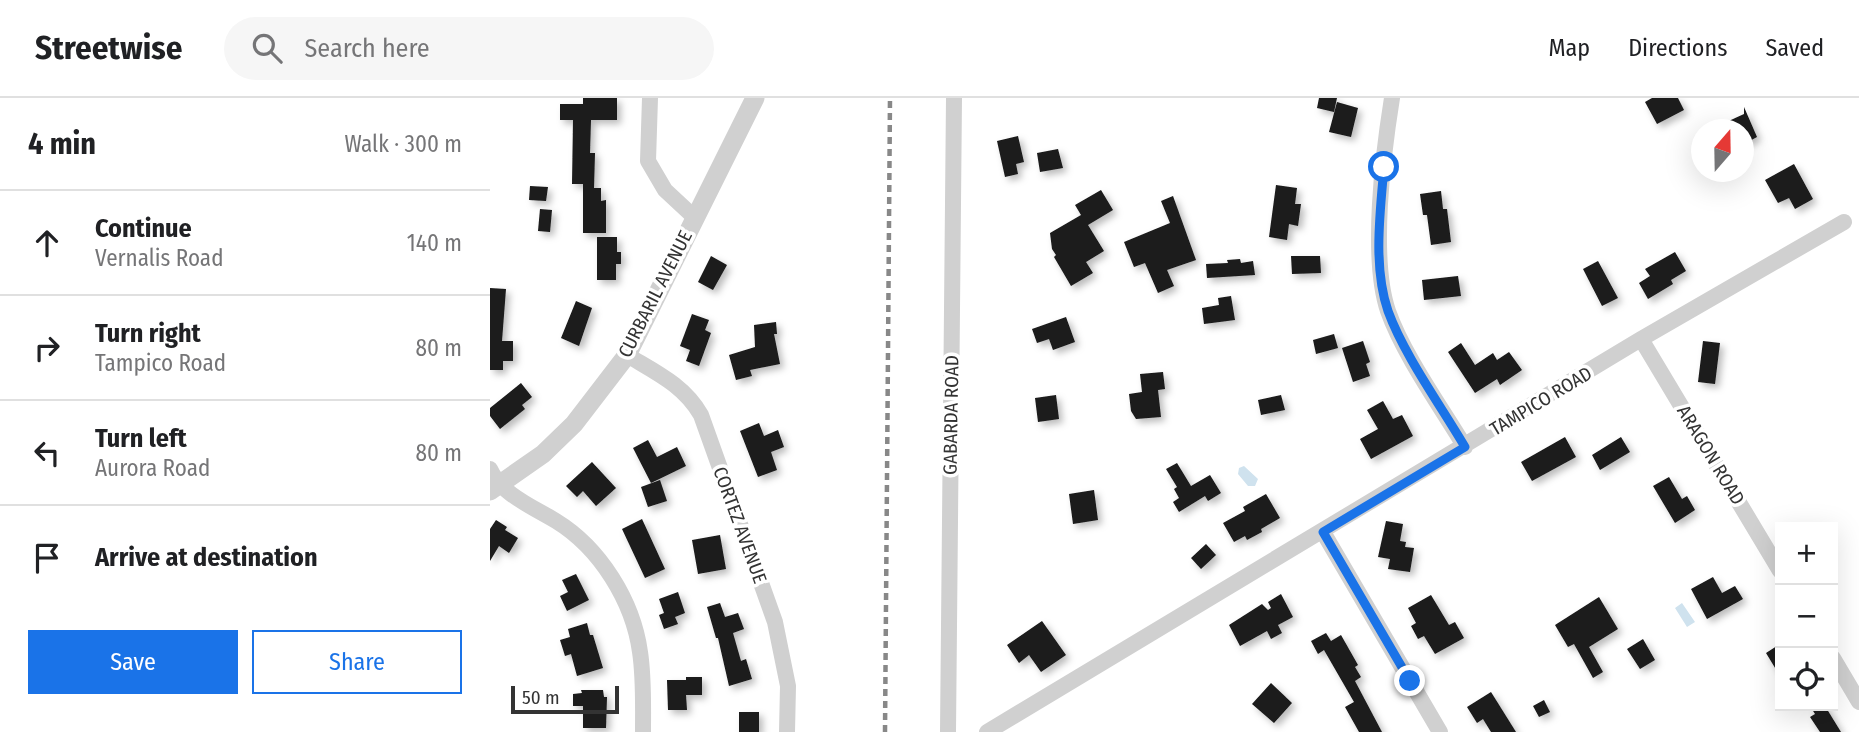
<!DOCTYPE html>
<html lang="en">
<head>
<meta charset="utf-8">
<style>
	:root { --surface:#fff; --page:#f6f6f6; --text:#202124; --muted:#757577; --line:#e0e0e0; --accent:#1a73e8 }
	body { margin:0; font-family:"Fira Sans Condensed",sans-serif; background:var(--page); color:var(--text) }
	.controls { position:absolute; right:21px; bottom:21px; display:grid; overflow:hidden; border-radius:0px; box-shadow:0 7px 28px #0002 }
	.controls button { width:63px; height:63px; display:grid; place-items:center; padding:0; border:0; border-bottom:2px solid var(--line); background:var(--surface); color:var(--text); font:35px sans-serif }
	.compass { position:absolute; left:1201px; top:21px; width:63px; height:63px; border-radius:50%; background:var(--surface); box-shadow:0 7px 28px #0002; rotate:20deg }
	.scale { position:absolute; left:21px; bottom:18px; width:108px; box-sizing:border-box; padding-left:7px; border:4px solid #333; border-top:0; font-size:19px; line-height:24px; white-space:nowrap; color:#333; -webkit-text-stroke:5px #fff; paint-order:stroke }
	.stop { position:absolute; width:21px; height:21px; margin:-16px; border:5px solid #1a73e8; border-radius:50%; background:#fff }
	.stop.end { background:#1a73e8; border-color:#fff; box-shadow:0 2px 7px #0008 }
	.list { margin:0; padding:0; list-style:none }
	h2 { display:flex; justify-content:space-between; align-items:center; height:91px; margin:0; padding:0 28px; font-size:30px }
	h2 small { font-size:23px; font-weight:400; color:var(--muted) }
	.list li { display:grid; grid-template-columns:46px 1fr auto; gap:21px; align-items:center; box-sizing:border-box; height:105px; padding:0 28px; border-top:2px solid var(--line) }
	.list b { display:block; font-size:26px; white-space:nowrap }
	.list p { margin:0; font-size:23px; white-space:nowrap; color:var(--muted) }
	.list em { font-size:23px; font-style:normal; color:var(--muted) }
	.actions { display:flex; gap:14px; padding:21px 28px }
	.actions a { flex:1; padding:16px 0; border:2px solid var(--accent); border-radius:0px; text-align:center; font-size:24px; color:var(--accent) }
	.actions .main { background:var(--accent); color:#fff }
	.icon { flex:none; width:38px; height:38px; fill:none; stroke:currentColor; stroke-width:2; stroke-linecap:round; stroke-linejoin:round }
	.map { position:relative; flex:none; width:1369px; height:634px; overflow:hidden }
	header { display:flex; align-items:center; gap:42px; box-sizing:border-box; height:98px; padding:0 35px; background:var(--surface); border-bottom:2px solid var(--line) }
	header strong { font-size:33px }
	nav { display:flex; gap:38px; margin-inline-start:auto; font-size:24px }
	.search { width:490px; height:63px; background:var(--page); display:flex; align-items:center; gap:18px; box-sizing:border-box; padding:0 24px; border-radius:38px; color:var(--muted); font-size:26px }
	main { display:flex }
	aside { flex:1; background:var(--surface) }
	.map>svg:first-child { display:block }
	.water { fill:#cfe2ee }
	.building { fill:#1a1a1a; filter:url(#shadow) }
	.lines { fill:none; stroke-linecap:round; stroke-linejoin:round }
	.minor { stroke:#d0d0d0; stroke-width:16 }
	.tertiary { stroke:#d0d0d0; stroke-width:19 }
	.rail { stroke:#888; stroke-width:4.5; stroke-dasharray:7 5; stroke-linecap:butt }
	.route { stroke:#1a73e8; stroke-width:9 }
	.labels { text-anchor:middle; dominant-baseline:central; stroke-width:7; stroke-linejoin:round; paint-order:stroke }
	.street-label { font-size:19px; fill:#333; stroke:#fff }
</style>
</head>
<body>
<header>
<strong>Streetwise</strong>
<div class="search"><svg class="icon" aria-label="search" viewBox="0 0 24 24"><circle cx="10" cy="10" r="6"/><path d="M15 15l6 6"/></svg>Search here</div>
<nav><a>Map</a><a>Directions</a><a>Saved</a></nav>
</header>
<main>
<aside>
<h2>4 min<small>Walk · 300 m</small></h2>
<ul class="list">
<li><svg class="icon" aria-label="ahead" viewBox="0 0 24 24"><path d="M12 20V5M6 11l6-6 6 6"/></svg><div><b>Continue</b><p>Vernalis Road</p></div><em>140 m</em></li>
<li><svg class="icon" aria-label="right" viewBox="0 0 24 24"><path d="M7 20v-9h11M14 6l5 5-5 5"/></svg><div><b>Turn right</b><p>Tampico Road</p></div><em>80 m</em></li>
<li><svg class="icon" aria-label="left" viewBox="0 0 24 24"><path d="M17 20v-9H6M10 6l-5 5 5 5"/></svg><div><b>Turn left</b><p>Aurora Road</p></div><em>80 m</em></li>
<li><svg class="icon" aria-label="arrive" viewBox="0 0 24 24"><path d="M6 21V4h12l-3 4 3 4H6"/></svg><div><b>Arrive at destination</b></div></li>
</ul>
<div class="actions"><a class="main">Save</a><a>Share</a></div>
</aside>
<div class="map">
<svg width="1369" height="634" viewBox="0 0 1369 634">
	<defs>
		<filter id="shadow"><feDropShadow dx="4" dy="4" stdDeviation="3.5" flood-color="#0004"/></filter>
	</defs>
	<rect width="100%" height="100%" fill="#fff"/>
	<path class="water" d="M754 368 768 381 765 388H758L748 376 749 370Z
		M1192 505 1205 524 1197 529 1185 510Z"/>
	<path class="building" d="M93 0H127V22H101L100 55H105L104 90H111V103L116 102V135H93V86H82L83 22H70V6H93Z
		M829 0H847L844 14 827 10Z
		M1162 0H1188L1194 12 1167 26 1155 4Z
		M847 4 868 10 861 39 839 34Z
		M1254 9 1267 39 1254 46V32H1219L1254 16Z
		M528 38 534 64 526 66 528 76 515 79 507 43Z
		M568 51 573 70 550 74 547 55Z
		M1304 66 1323 101 1305 111 1299 100 1288 105 1275 82Z
		M786 87 807 90 805 106H811L808 128 799 126 797 142 779 139Z
		M40 88 58 89 56 103 39 102Z
		M611 92 623 112 598 127 614 153 596 164 603 175 581 188 564 159 566 157 562 151 560 135 591 117 585 107Z
		M951 93 953 111H957L961 144 941 147 937 117H933L930 96Z
		M683 98 706 162 677 172 684 188 668 195 655 165 644 169 634 144 680 125 671 103Z
		M50 111 62 112 60 134 48 133Z
		M107 139H127V154H131V166H126V182H107Z
		M1185 154 1196 173 1181 182 1183 186 1158 201 1149 185 1160 178 1155 171Z
		M221 158 237 167 223 192 208 184Z
		M801 158H830L831 175 802 176Z
		M750 161 751 165 763 163 765 177 717 180 716 166 738 165 737 162Z
		M1108 163 1128 200 1112 208 1093 171Z
		M968 178 971 198 934 202 932 182Z
		M0 190 16 191 12 243H23V263H13V272H0Z
		M741 198 745 222 714 226 712 210 729 207 728 200Z
		M86 203 102 210 89 248 71 240Z
		M202 216 219 222 215 232 221 235 209 268 196 263 200 252 190 248Z
		M576 219 585 244 563 252 559 241 547 245 542 231Z
		M286 224 287 236H284L290 266 260 272 262 278 246 282 239 257 265 249 264 227Z
		M844 236 848 250 826 256 823 242Z
		M873 243 880 264 876 266 880 278 863 284 852 250Z
		M1213 243 1230 245 1225 286 1208 284Z
		M971 245 985 267 1003 255 1007 262 1019 254 1032 272 1010 287 1007 281 985 295 958 254Z
		M673 274 675 291 668 292 671 319 646 321 641 313 639 296 652 294 650 276Z
		M31 285 42 299 32 307 35 311 10 331 0 318V310Z
		M566 297 569 321 548 324 545 300Z
		M791 297 795 312 771 317 768 302Z
		M893 303 903 321 912 317 923 338 881 361 870 341 888 331 877 312Z
		M269 325 274 338 288 332 294 349 281 354 287 372 268 379 250 333Z
		M1075 339 1086 359 1042 383 1031 364Z
		M1131 339 1140 354 1110 372 1102 357Z
		M158 342 167 359 187 349 196 368 161 385 143 350Z
		M102 364 126 390 106 408 93 393 87 399 76 388Z
		M687 365 701 388 720 377 731 395 718 403 715 398 689 414 683 404 689 400 684 391 687 389 676 371Z
		M1179 379 1192 401 1197 398 1205 412 1185 425 1163 388Z
		M170 382 177 403 158 409 151 389Z
		M604 392 608 422 583 426 579 396Z
		M776 396 790 420 771 431 772 434 757 442 755 438 744 444 733 425 755 413 753 409Z
		M152 421 175 471 155 480 132 431Z
		M6 422 17 429 15 432 28 440 19 455 9 448 0 463V431Z
		M896 423 913 426 910 443 916 444 915 449 924 450 920 474 898 471 900 461 888 459Z
		M230 437 236 471 208 476 202 442Z
		M716 446 726 457 711 471 701 460Z
		M86 476 99 502 77 513 70 498 78 494 72 482Z
		M1223 479 1232 495 1245 488 1253 501 1217 521 1201 491Z
		M188 494 195 515 185 519 188 526 174 531 169 517 174 515 169 501Z
		M791 496 803 519 788 527 792 535 781 541 777 533 750 548 739 527 772 506 778 512 781 510 778 504Z
		M941 497 959 527 965 524 974 540 945 556 934 538 928 541 921 528 926 525 918 510Z
		M1109 499 1128 531 1099 549 1113 574 1103 580 1084 546 1078 549 1065 527Z
		M230 505 235 519 248 515 254 531 243 535 251 563 256 561 262 581 239 588 228 540H226L217 509Z
		M552 523 576 557 551 574 539 557 529 565 517 547Z
		M97 525 100 537H103L113 570 87 578 81 556 75 558 70 542 80 539 78 531Z
		M836 535 841 543 851 537 868 567 865 569 871 579 865 583 892 634H869L855 609 864 604 834 552 828 556 821 543Z
		M1153 541 1165 562 1150 571 1137 551Z
		M1290 546V578L1276 555Z
		M196 579H212V597H196L197 612H178L177 582H196Z
		M781 585 802 605 784 625 762 606Z
		M91 592H113L114 599H117L116 630H93V608H83V596L92 595Z
		M1001 594 1026 634H1001L993 621 987 625 977 609Z
		M1054 602 1060 614 1049 619 1043 608Z
		M1320 608H1335L1351 634H1330L1320 619 1325 616Z
		M249 614H269V634H249Z"/>
	<g class="lines">
		<path class="minor" d="M160 0 158 63 175 92 204 119
			M902 0C893 56 880 160 898 213 913 256 951 309 975 349
			M1151 241 1290 473
			M137 257C165 274 194 287 211 317L285 524 298 588 297 634
			M0 371C11 396 43 409 66 423 110 450 143 503 150 554 154 580 153 607 153 634
			M833 434 950 634
			M1343 560 1369 604
			M458 634 464 0
			M497 634 1151 241 1354 124"/>
		<path class="tertiary" d="M0 393 53 356 84 326 137 257 265 0"/>
		<path class="rail" d="M395 634 400 0"/>
	</g>
	<g class="lines">
		<path class="route" d="M894 69C890 115 883 169 898 213 914 257 951 308 975 349L833 434 920 583"/>
	</g>
	<g class="labels">
		<g class="street-label">
			<text transform="translate(165 196) rotate(-63)">CURBARIL AVENUE</text>
			<text transform="translate(1051 303) rotate(-31)">TAMPICO ROAD</text>
			<text transform="translate(461 317) rotate(-89)">GABARDA ROAD</text>
			<text transform="translate(1221 357) rotate(59)">ARAGON ROAD</text>
			<text transform="translate(250 427) rotate(70)">CORTEZ AVENUE</text>
		</g>
	</g>
</svg>
<div class="controls">
<button>+</button>
<button>−</button>
<button><svg class="icon" aria-label="locate" viewBox="0 0 24 24"><circle cx="12" cy="12" r="6"/><path d="M12 2v4M12 18v4M2 12h4M18 12h4"/></svg></button>
</div>
<svg class="compass" viewBox="-18 -18 36 36"><path d="M0-13l5 13h-10z" fill="#e53935"/><path d="M0 13l5-13h-10z" fill="#757577"/></svg>
<div class="scale">50 m</div>
<div class="stop" style="left:894px;top:69px"></div>
<div class="stop end" style="left:920px;top:583px"></div>
</div>
</main>
</body>
</html>
